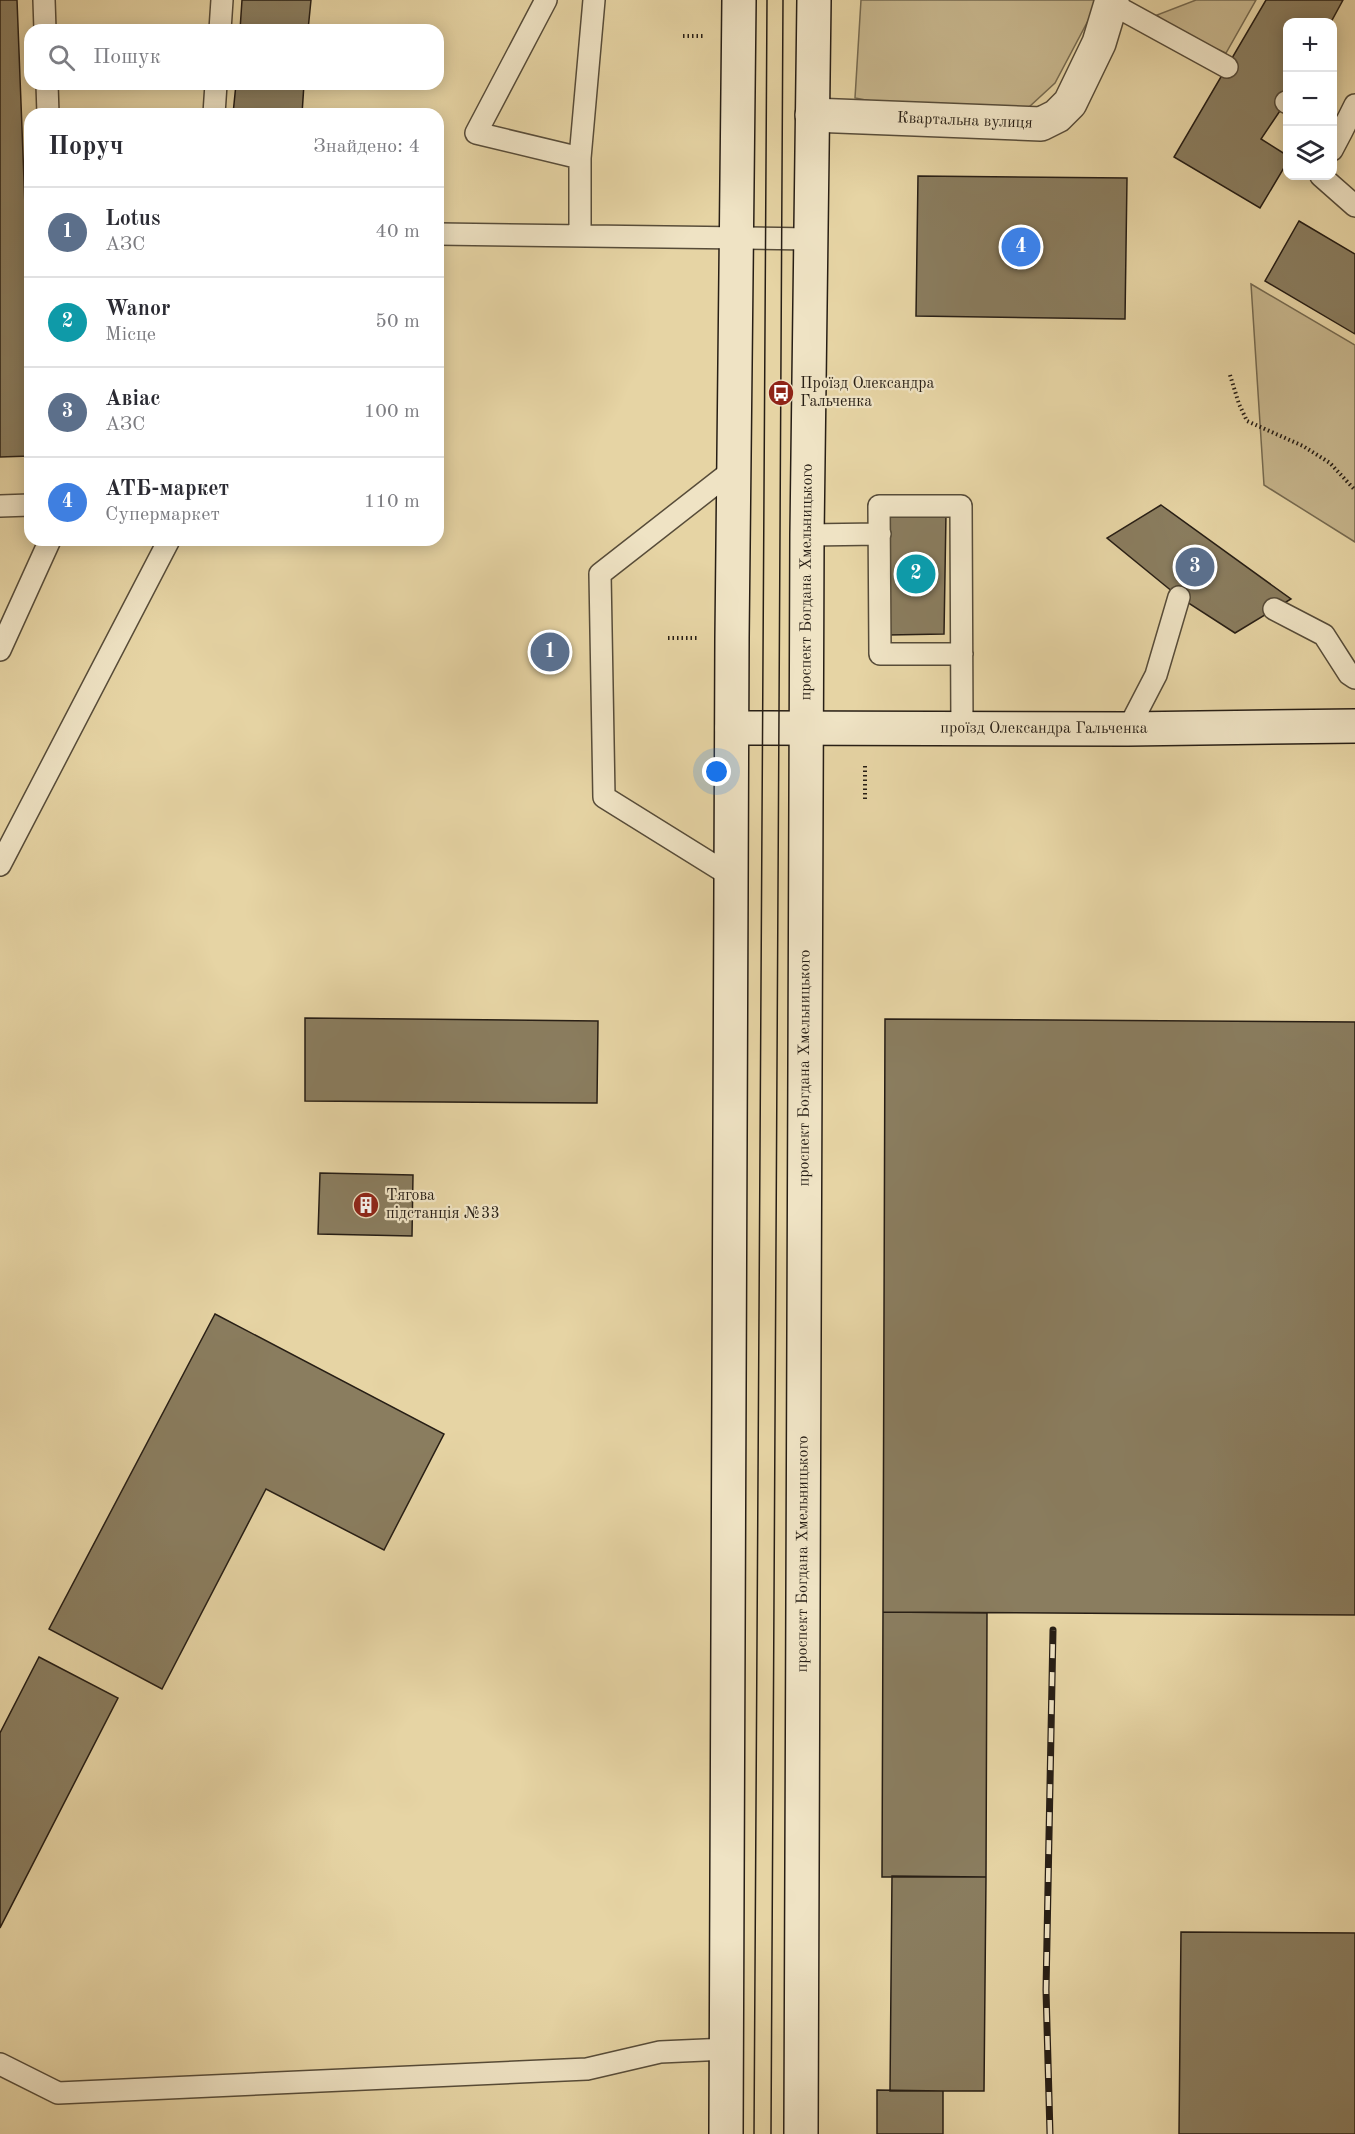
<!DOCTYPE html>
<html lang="uk">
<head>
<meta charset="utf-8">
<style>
	:root { --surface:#fff; --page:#f2f2f3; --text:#2b2b33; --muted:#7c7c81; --line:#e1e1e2; --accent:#111827 }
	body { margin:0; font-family:"Old Standard TT",serif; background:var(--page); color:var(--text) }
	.controls { position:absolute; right:18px; top:18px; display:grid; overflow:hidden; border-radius:12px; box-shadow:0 3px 15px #0003 }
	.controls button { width:54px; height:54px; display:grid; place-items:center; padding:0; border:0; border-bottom:2px solid var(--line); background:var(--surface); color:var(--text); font:30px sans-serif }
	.you { position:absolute; left:717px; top:772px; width:21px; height:21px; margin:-15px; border:4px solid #fff; border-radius:50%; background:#1a73e8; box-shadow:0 0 0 9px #1a73e833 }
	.badge { display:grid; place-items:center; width:39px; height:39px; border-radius:50%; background:var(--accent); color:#fff; font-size:20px; font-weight:700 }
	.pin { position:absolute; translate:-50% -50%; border:3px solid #fff; box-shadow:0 2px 6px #0006 }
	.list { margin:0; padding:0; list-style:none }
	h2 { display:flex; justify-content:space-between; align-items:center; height:78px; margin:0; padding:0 24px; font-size:26px }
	h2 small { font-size:20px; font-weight:400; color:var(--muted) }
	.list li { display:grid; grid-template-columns:39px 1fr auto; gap:18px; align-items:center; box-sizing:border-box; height:90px; padding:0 24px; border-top:2px solid var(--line) }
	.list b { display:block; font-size:22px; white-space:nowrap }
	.list p { margin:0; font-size:20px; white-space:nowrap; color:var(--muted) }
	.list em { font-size:20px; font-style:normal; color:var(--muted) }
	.icon { flex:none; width:33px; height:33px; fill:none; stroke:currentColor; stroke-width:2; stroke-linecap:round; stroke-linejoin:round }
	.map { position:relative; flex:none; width:1355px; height:2134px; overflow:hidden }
	.search { position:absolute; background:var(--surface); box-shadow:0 3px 15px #0003; left:24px; top:24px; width:420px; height:66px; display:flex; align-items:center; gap:15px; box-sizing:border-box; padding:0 21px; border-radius:18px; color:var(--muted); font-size:22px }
	.panel { position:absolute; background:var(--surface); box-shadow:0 3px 15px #0003; left:24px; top:108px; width:420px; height:438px; border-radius:18px }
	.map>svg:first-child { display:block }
	.green { fill:#c6b58c; stroke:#766a50; stroke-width:1.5 }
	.building { fill:#8a7d5f; stroke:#271e15; stroke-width:1.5 }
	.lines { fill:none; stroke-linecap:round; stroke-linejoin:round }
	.lane-casing { stroke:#574c39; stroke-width:24 }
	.street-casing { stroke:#574c39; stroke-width:36 }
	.secondary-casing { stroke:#271e15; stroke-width:36 }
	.path { stroke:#271e15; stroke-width:4; stroke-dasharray:1.5 3; stroke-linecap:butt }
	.lane { stroke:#efe3c4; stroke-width:21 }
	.street { stroke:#efe3c4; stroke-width:33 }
	.secondary { stroke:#efe3c4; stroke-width:33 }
	.tram { stroke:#271e15; stroke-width:1.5 }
	.rail-casing { stroke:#271e15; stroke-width:7 }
	.rail { stroke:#efe3c4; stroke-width:4.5; stroke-dasharray:14; stroke-linecap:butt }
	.labels { text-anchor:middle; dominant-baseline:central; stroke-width:4.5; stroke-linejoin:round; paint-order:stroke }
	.street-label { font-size:16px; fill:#271e15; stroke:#efe3c4 }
	.poi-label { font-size:16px; fill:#271e15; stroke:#efe3c4; text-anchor:start }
</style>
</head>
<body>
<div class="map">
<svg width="1355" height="2134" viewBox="0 0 1355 2134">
	<rect width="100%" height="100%" fill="#e6d4a4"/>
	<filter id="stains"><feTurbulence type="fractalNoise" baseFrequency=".00333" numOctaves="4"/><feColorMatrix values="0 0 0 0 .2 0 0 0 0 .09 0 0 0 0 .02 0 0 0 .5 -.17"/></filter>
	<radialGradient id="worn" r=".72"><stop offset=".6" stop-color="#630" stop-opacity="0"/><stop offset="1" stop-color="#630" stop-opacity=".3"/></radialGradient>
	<path class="green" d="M861 0H1099L1055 83 1029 107 898 106 855 98Z
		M1196 0H1256L1226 53C1204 43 1174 33 1157 15Z
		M1251 284 1355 345V542L1264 485Z"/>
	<path class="building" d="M0 0H17L30 335V456L0 457Z
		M242 0H311L308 30H240Z
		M1266 0H1343L1331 22H1288V99L1261 139 1288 156V161L1260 208 1174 157Z
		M236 84H304L302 114H233Z
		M918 176 1127 178 1125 319 916 316Z
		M1299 221 1355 254V334L1265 281Z
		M1161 505 1291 599 1235 633 1179 597 1107 538Z
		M946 513 944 634 888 635 887 514Z
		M305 1018 598 1021 597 1103 305 1101Z
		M885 1019 1355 1022V1615L883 1612Z
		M320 1173 413 1175 412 1236 318 1234Z
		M215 1314 444 1434 384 1550 266 1489 162 1689 49 1629Z
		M883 1612 987 1613 986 1877H882Z
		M39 1657 118 1698 0 1928V1733Z
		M892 1876 986 1877 984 2091H890Z
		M1181 1932 1355 1933V2134H1179Z
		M877 2090 943 2091V2134H877Z"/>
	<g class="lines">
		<g class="lane-casing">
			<path id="lane" d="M44 0 45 30
				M546 0 476 133 580 158
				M1112 4 1227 67
				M220 30 222 0
				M47 84 48 114
				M1286 102 1288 103
				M214 114 216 84
				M1332 126 1342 131 1332 150
				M1342 131 1355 105
				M1321 176 1355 206
				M438 234 811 239
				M580 235V158L594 0
				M0 506 30 505
				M807 535 880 534
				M1274 609 1324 635 1349 674 1355 678
				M0 650 50 540
				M962 728 961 506H879L880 654H962
				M1128 729 1156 675 1179 597
				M0 865 169 540
				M731 876 604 797 600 574 733 470
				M0 2064 58 2093 587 2069 660 2052 727 2049"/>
		</g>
		<g class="street-casing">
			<g id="street">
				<path id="s1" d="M812 115 1041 124 1057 116 1070 103 1099 43 1112 0"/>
			</g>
		</g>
		<g class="secondary-casing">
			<g id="secondary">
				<path id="s2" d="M732 728 1128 729 1355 726"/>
				<path d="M726 2134 732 638 739 0"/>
				<path id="s3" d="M801 2134 807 535 814 0"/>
			</g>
		</g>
		<path class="path" d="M683 36H703
			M1230 375 1239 404 1247 421 1303 446 1330 463 1355 490
			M668 638H698
			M865 799V763"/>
		<use href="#lane" class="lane"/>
		<use href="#street" class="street"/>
		<use href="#secondary" class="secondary"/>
		<path class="tram" d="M754 2134 767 0
			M771 2134 783 0"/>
		<g class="rail-casing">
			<path id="rail" d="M1050 2134 1046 1990 1053 1630"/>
		</g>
		<use href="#rail" class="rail"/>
	</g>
	<defs>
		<g id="bus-disc" transform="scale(1.35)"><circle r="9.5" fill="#8f2418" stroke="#efe3c4"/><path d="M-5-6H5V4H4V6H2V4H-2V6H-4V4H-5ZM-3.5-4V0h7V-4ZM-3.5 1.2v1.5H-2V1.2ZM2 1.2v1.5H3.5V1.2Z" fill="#fff"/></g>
		<g id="building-disc" transform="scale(1.35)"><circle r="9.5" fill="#8f2418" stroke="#efe3c4"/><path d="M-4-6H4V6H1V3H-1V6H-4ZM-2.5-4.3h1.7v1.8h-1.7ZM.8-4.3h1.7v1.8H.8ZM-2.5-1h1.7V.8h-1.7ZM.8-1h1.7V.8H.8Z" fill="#fff"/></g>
	</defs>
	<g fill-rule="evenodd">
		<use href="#bus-disc" x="781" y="393"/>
		<use href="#building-disc" x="366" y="1205"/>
	</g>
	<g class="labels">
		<g class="street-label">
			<text stroke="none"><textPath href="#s1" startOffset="153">Квартальна вулиця</textPath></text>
			<text stroke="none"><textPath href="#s3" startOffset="1552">проспект Богдана Хмельницького</textPath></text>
			<text stroke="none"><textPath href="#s2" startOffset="312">проїзд Олександра Гальченка</textPath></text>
			<text stroke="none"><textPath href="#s3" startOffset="1066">проспект Богдана Хмельницького</textPath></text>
			<text stroke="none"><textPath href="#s3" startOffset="580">проспект Богдана Хмельницького</textPath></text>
		</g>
		<g class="poi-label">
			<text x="800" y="384">Проїзд Олександра<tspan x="800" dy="18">Гальченка</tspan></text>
			<text x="386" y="1196">Тягова<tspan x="386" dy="18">пiдстанцiя №33</tspan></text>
		</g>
	</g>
	<rect width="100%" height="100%" filter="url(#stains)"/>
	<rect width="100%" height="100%" fill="url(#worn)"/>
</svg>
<div class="controls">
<button>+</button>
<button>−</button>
<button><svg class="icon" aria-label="layers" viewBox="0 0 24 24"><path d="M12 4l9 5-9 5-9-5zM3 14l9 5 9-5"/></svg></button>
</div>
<div class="you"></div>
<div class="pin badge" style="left:550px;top:652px;background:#5c6f8a">1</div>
<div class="pin badge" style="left:916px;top:574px;background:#0f9aa8">2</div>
<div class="pin badge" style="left:1195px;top:567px;background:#5c6f8a">3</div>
<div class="pin badge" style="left:1021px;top:247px;background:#3f7fe0">4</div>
<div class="search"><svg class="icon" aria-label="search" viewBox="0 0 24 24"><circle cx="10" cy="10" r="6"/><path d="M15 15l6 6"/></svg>Пошук</div>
<section class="panel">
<h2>Поруч<small>Знайдено: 4</small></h2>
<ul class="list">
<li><span class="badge" style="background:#5c6f8a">1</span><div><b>Lotus</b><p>АЗС</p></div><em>40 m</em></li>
<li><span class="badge" style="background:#0f9aa8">2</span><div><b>Wanor</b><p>Місце</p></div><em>50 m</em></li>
<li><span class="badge" style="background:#5c6f8a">3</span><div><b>Авіас</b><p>АЗС</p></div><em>100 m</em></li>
<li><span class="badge" style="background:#3f7fe0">4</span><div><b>АТБ-маркет</b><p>Супермаркет</p></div><em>110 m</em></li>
</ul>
</section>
</div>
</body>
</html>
